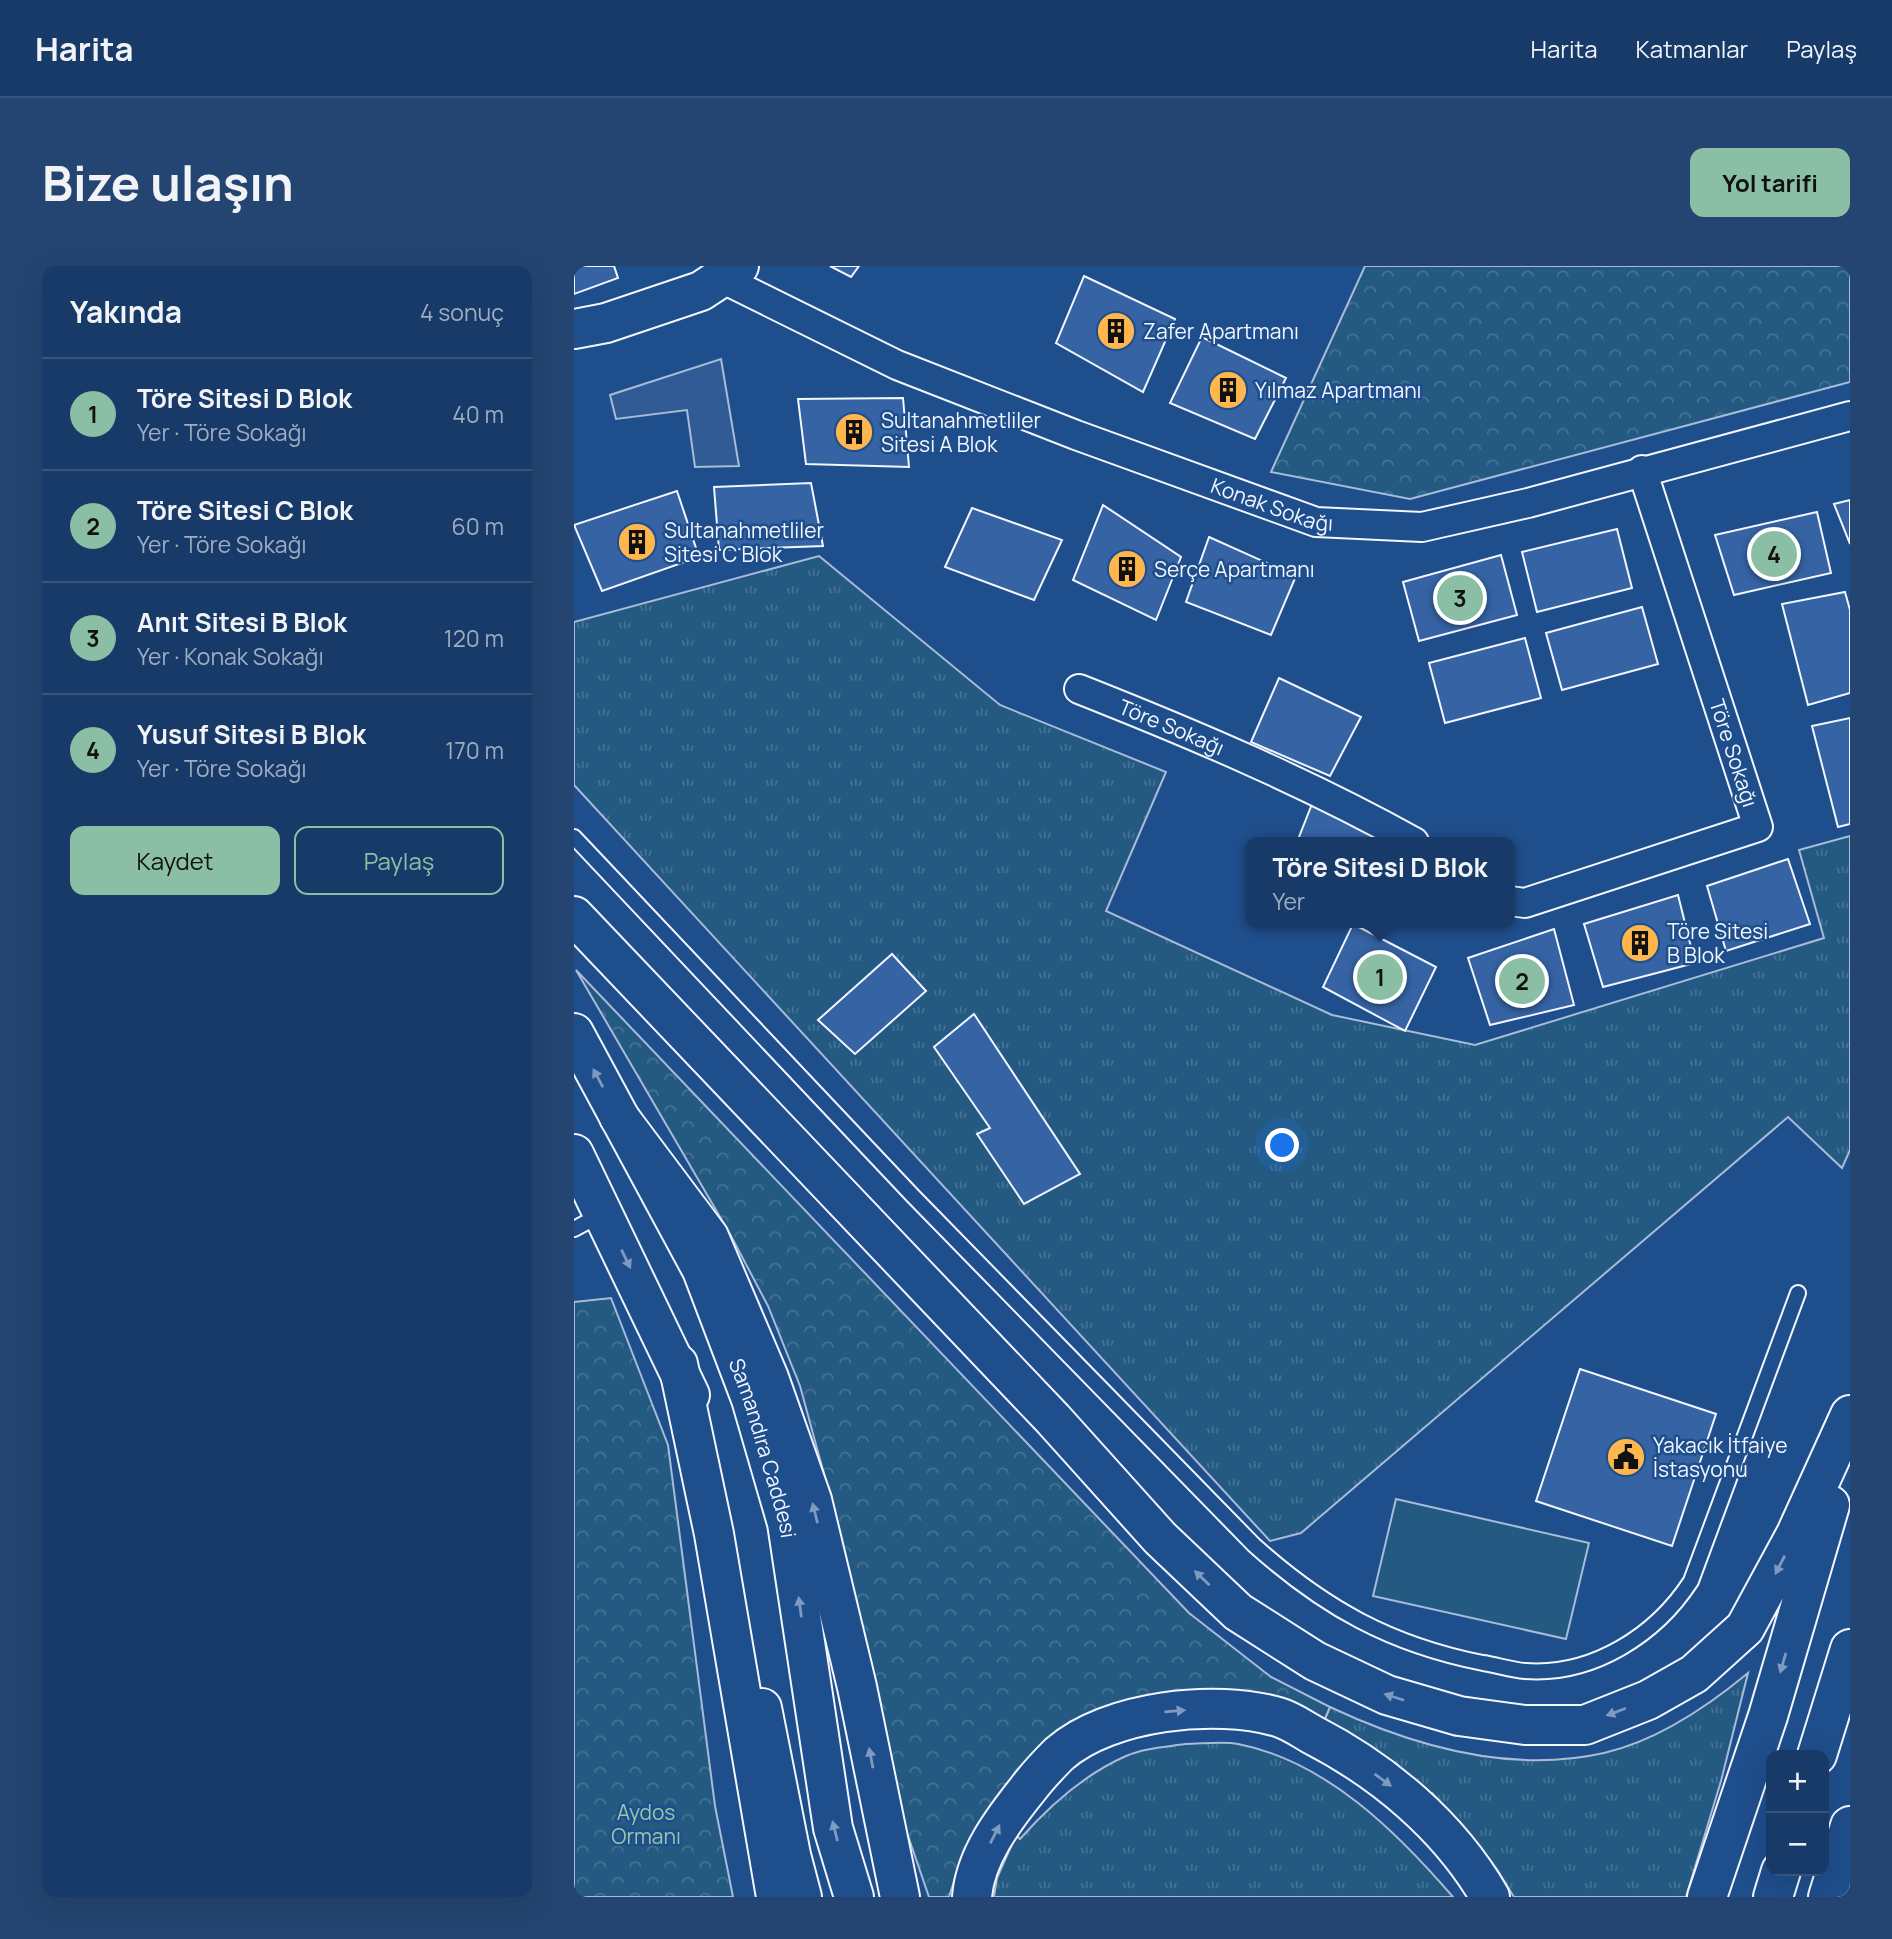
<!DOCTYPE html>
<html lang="tr">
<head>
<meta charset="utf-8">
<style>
	:root { --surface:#173a69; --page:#244571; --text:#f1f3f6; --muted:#9eadc0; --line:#36547d; --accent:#8abfa5 }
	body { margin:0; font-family:Manrope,sans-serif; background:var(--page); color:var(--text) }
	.controls { position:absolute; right:21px; bottom:21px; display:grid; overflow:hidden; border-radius:14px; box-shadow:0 7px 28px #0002 }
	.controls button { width:63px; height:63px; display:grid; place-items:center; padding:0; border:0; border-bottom:2px solid var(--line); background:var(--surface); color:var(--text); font:35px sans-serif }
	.you { position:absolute; left:709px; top:880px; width:24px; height:24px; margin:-18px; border:5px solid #fff; border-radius:50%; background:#1a73e8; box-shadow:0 0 0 10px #1a73e833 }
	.badge { display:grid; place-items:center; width:46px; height:46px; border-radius:50%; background:var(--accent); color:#111; font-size:23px; font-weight:700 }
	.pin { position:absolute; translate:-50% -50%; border:4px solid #fff; box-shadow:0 2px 7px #0006 }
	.popup { position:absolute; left:671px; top:571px; width:270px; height:91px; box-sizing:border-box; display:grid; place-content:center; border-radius:14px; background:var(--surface); filter:drop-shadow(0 2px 5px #0005); font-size:23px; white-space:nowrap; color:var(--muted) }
	.popup b { font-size:26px; color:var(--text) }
	.popup::after { content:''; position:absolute; left:50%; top:100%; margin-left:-14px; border:14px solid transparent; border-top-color:var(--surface) }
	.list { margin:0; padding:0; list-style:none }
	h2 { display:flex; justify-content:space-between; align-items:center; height:91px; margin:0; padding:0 28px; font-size:30px }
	h2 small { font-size:23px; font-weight:400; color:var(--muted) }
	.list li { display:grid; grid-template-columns:46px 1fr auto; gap:21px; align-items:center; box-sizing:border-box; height:112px; padding:0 28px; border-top:2px solid var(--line) }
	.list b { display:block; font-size:26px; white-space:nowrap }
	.list p { margin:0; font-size:23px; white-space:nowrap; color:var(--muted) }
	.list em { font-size:23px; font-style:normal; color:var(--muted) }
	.actions { display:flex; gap:14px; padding:21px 28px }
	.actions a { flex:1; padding:16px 0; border:2px solid var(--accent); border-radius:14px; text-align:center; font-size:24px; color:var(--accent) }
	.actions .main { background:var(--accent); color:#111 }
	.map { position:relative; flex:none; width:1276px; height:1631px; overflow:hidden; border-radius:14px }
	header { display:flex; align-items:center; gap:42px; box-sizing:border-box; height:98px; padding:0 35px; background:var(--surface); border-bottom:2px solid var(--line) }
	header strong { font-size:33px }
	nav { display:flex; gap:38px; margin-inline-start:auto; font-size:24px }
	.intro { display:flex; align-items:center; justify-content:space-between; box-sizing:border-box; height:168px; padding:0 42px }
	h1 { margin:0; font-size:49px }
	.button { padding:18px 32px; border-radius:14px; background:var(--accent); color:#111; font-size:24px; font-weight:700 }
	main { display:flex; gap:42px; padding:0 42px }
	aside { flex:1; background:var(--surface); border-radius:14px; box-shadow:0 7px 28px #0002 }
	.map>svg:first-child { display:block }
	.grass { fill:url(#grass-tufts); stroke:#a8bbd7; stroke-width:2 }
	.forest { fill:url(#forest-crowns); stroke:#a8bbd7; stroke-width:2 }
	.garden { fill:#245a82; stroke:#a8bbd7; stroke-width:2 }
	.parking { fill:#305b95; stroke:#a8bbd7; stroke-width:2 }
	.building { fill:#3563a3; stroke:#f2f6ff; stroke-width:2 }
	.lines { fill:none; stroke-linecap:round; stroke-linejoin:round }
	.lane-casing { stroke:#f2f6ff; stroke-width:18 }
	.street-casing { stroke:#f2f6ff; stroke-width:32 }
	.secondary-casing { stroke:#f2f6ff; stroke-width:42 }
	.highway-casing { stroke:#f2f6ff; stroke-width:42 }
	.lane { stroke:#1f4e8c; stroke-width:14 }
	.street { stroke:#1f4e8c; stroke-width:28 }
	.secondary { stroke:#1f4e8c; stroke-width:38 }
	.highway { stroke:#1f4e8c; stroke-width:38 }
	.oneway { fill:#7e9ac0 }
	.labels { text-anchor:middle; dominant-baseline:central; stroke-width:5; stroke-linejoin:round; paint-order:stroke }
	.poi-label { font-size:21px; fill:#f2f6ff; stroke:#1f4e8c; text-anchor:start }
	.street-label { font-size:21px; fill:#f2f6ff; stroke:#1f4e8c }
	.park-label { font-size:21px; fill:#97c8a6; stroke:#1f4e8c }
</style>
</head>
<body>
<header>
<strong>Harita</strong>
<nav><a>Harita</a><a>Katmanlar</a><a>Paylaş</a></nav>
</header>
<div class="intro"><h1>Bize ulaşın</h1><a class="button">Yol tarifi</a></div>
<main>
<aside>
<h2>Yakında<small>4 sonuç</small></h2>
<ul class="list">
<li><span class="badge">1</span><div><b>Töre Sitesi D Blok</b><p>Yer · Töre Sokağı</p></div><em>40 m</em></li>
<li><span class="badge">2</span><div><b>Töre Sitesi C Blok</b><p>Yer · Töre Sokağı</p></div><em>60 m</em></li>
<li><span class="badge">3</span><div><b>Anıt Sitesi B Blok</b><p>Yer · Konak Sokağı</p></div><em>120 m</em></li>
<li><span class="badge">4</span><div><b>Yusuf Sitesi B Blok</b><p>Yer · Töre Sokağı</p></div><em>170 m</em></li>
</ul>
<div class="actions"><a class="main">Kaydet</a><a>Paylaş</a></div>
</aside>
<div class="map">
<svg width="1276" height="1631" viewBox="0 0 1276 1631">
	<defs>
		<pattern id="grass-tufts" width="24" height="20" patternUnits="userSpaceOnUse" patternTransform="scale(1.75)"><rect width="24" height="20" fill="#245a82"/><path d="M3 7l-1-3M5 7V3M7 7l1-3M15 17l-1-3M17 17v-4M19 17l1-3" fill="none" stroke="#447295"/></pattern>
		<pattern id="forest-crowns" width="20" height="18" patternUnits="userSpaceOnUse" patternTransform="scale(1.75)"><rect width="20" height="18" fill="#245a82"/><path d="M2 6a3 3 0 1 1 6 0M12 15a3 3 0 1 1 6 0" fill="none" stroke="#447295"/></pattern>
	</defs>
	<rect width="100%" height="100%" fill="#1f4e8c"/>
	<path class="grass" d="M245 290 426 439 592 506 532 645 758 749 901 779 1250 672 1225 584 1276 570V884L1268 902 1214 851 727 1267 696 1275 0 519V356Z
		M1174 1407 1147 1515 1112 1631H940L922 1602 858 1527 851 1534 750 1455 756 1441C841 1481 937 1508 1030 1487 1082 1475 1133 1441 1174 1407Z
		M611 1478C628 1478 648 1475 664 1478 752 1495 823 1566 879 1631H420L423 1612 442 1569 446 1573C476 1539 511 1508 552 1490 570 1482 592 1481 611 1478Z"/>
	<path class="forest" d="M791 0H1276V116L836 233 697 206Z
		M2 704 615 1347 697 1411 756 1441 750 1455 644 1428 426 1528 388 1590 375 1631H355L331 1561 265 1263 226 1120 194 1040 156 968Z
		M37 1032 94 1179 141 1540 159 1631H0V1036Z"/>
	<path class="garden" d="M822 1233 1015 1277 992 1373 799 1330Z"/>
	<path class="parking" d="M147 93 165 200 121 201 113 144 42 153 36 129Z"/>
	<path class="building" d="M0 0H40L44 12 0 28Z
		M256 0H285L277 11Z
		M510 10 601 53 569 126 482 77Z
		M628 71 712 112 681 173 596 137Z
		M329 132 335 201 232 198 224 133Z
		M237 217 249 280 145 284 140 221Z
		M103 225 125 291 28 325 0 259Z
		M1276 234V278L1260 238Z
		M529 239 607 291 582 354 499 314Z
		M398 242 488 274 460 334 371 301Z
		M1243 246 1257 307 1160 329 1141 269Z
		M1043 263 1058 322 963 346 948 286Z
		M635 271 722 310 697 369 612 336Z
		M927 289 943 349 845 375 829 316Z
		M1271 326 1276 344V427L1234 439 1208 338Z
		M1068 341 1084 398 988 424 972 367Z
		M951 372 967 432 871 457 855 397Z
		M705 412 787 451 756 510 677 476Z
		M1276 452V558L1264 561 1238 460Z
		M738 538 820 576H723Z
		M1214 593 1236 658 1152 685 1133 620Z
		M1104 629 1121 697 1029 721 1010 658Z
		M779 658 862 701 831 765 749 721Z
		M980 663 1000 739 916 759 894 692Z
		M318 688 352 725 281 788 244 754Z
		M400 748 506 908 450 938 403 868 416 862 360 781Z
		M1006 1103 1142 1148 1098 1280 962 1235Z"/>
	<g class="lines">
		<g class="lane-casing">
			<path id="lane" d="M0 571 339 930 680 1279C750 1342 817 1379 909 1397 923 1399 937 1404 951 1405 1019 1410 1082 1369 1117 1315L1224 1027
				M0 963 28 948"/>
		</g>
		<g class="street-casing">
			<g id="street">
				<path id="s1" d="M147 12 323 99 502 169 742 256 848 261 954 237 1276 150"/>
				<path id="s2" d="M505 423C619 468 732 516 840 576"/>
				<path d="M936 635 951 637 1184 561 1068 204"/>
			</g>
		</g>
		<g class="secondary-casing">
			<g id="secondary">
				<path d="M0 63 32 57 127 25 165 0"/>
				<path id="s3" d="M0 767 128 1004 177 1133 213 1257 259 1562 280 1631"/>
				<path d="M0 888 116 1129"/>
				<path d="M188 1442 217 1589 228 1631"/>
			</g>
		</g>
		<g class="highway-casing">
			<path id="highway" d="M0 650 479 1153 586 1272 664 1346 741 1395 813 1429 885 1450 951 1459H1011L1074 1434 1120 1408 1171 1362 1222 1268 1276 1149
				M45 851 135 971 195 1112 238 1234 283 1421 326 1631
				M104 1098 140 1268 202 1631
				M1243 1489 1276 1383
				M398 1631C401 1591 429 1554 453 1524 462 1512 474 1499 485 1488 535 1444 642 1433 704 1451 715 1454 727 1462 737 1468 809 1505 875 1560 916 1631
				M1133 1631 1194 1450 1256 1239
				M1199 1631 1207 1605
				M1254 1631 1276 1560"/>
		</g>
		<use href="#lane" class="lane"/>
		<use href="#street" class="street"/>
		<use href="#secondary" class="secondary"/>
		<use href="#highway" class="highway"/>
	</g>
	<defs><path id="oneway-solid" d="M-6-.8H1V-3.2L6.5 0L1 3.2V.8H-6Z" transform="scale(1.75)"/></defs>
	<g class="oneway">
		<use href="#oneway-solid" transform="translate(24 812) rotate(-118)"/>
		<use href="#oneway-solid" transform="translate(52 993) rotate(64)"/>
		<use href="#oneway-solid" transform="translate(241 1247) rotate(-104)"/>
		<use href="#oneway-solid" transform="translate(1206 1299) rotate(117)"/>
		<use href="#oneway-solid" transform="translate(628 1312) rotate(-136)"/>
		<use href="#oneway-solid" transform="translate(226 1341) rotate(-98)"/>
		<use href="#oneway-solid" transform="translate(1209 1397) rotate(106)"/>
		<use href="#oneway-solid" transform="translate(820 1431) rotate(-162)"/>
		<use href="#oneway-solid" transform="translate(601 1445) rotate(-5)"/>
		<use href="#oneway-solid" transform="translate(1042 1446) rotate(159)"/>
		<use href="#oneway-solid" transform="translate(297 1492) rotate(-101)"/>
		<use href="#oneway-solid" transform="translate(809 1514) rotate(36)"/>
		<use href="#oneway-solid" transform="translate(261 1565) rotate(-104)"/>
		<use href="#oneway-solid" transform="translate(421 1568) rotate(-63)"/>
	</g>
	<defs>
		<g id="building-disc" transform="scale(2.0125)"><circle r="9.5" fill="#ffb74d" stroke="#1f4e8c"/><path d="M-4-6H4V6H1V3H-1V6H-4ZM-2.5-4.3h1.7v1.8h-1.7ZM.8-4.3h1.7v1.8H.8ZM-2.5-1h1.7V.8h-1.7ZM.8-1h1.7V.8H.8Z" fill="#111"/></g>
		<g id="civic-disc" transform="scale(2.0125)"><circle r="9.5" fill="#ffb74d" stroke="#1f4e8c"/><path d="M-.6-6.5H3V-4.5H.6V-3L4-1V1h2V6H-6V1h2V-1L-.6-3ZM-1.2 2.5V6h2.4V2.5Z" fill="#111"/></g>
	</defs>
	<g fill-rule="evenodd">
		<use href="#building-disc" x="542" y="65"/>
		<use href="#building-disc" x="654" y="124"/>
		<use href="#building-disc" x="280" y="166"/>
		<use href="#building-disc" x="63" y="276"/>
		<use href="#building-disc" x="553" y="303"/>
		<use href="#building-disc" x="1066" y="677"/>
		<use href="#civic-disc" x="1052" y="1191"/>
	</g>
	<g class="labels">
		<g class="poi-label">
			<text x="569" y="65">Zafer Apartmanı</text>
			<text x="681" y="124">Yılmaz Apartmanı</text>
			<text x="307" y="154">Sultanahmetliler<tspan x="307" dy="24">Sitesi A Blok</tspan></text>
			<text x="90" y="264">Sultanahmetliler<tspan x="90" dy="24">Sitesi C Blok</tspan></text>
			<text x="580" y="303">Serçe Apartmanı</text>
			<text x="1093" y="665">Töre Sitesi<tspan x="1093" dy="24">B Blok</tspan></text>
			<text x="1079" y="1179">Yakacık İtfaiye<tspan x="1079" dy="24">İstasyonu</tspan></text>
		</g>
		<g class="street-label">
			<text stroke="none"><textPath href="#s1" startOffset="597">Konak Sokağı</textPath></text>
			<text stroke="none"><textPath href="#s2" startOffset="100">Töre Sokağı</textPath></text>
			<text transform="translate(1160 487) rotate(72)">Töre Sokağı</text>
			<text stroke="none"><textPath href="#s3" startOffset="458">Samandıra Caddesi</textPath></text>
		</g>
		<g class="park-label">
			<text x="72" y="1546">Aydos<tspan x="72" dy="24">Ormanı</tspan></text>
		</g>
	</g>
</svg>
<div class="controls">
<button>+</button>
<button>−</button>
</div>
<div class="you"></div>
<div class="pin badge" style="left:806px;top:711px">1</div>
<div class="popup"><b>Töre Sitesi D Blok</b>Yer</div>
<div class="pin badge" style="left:948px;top:715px">2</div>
<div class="pin badge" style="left:886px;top:332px">3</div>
<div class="pin badge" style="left:1200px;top:288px">4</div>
</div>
</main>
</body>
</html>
